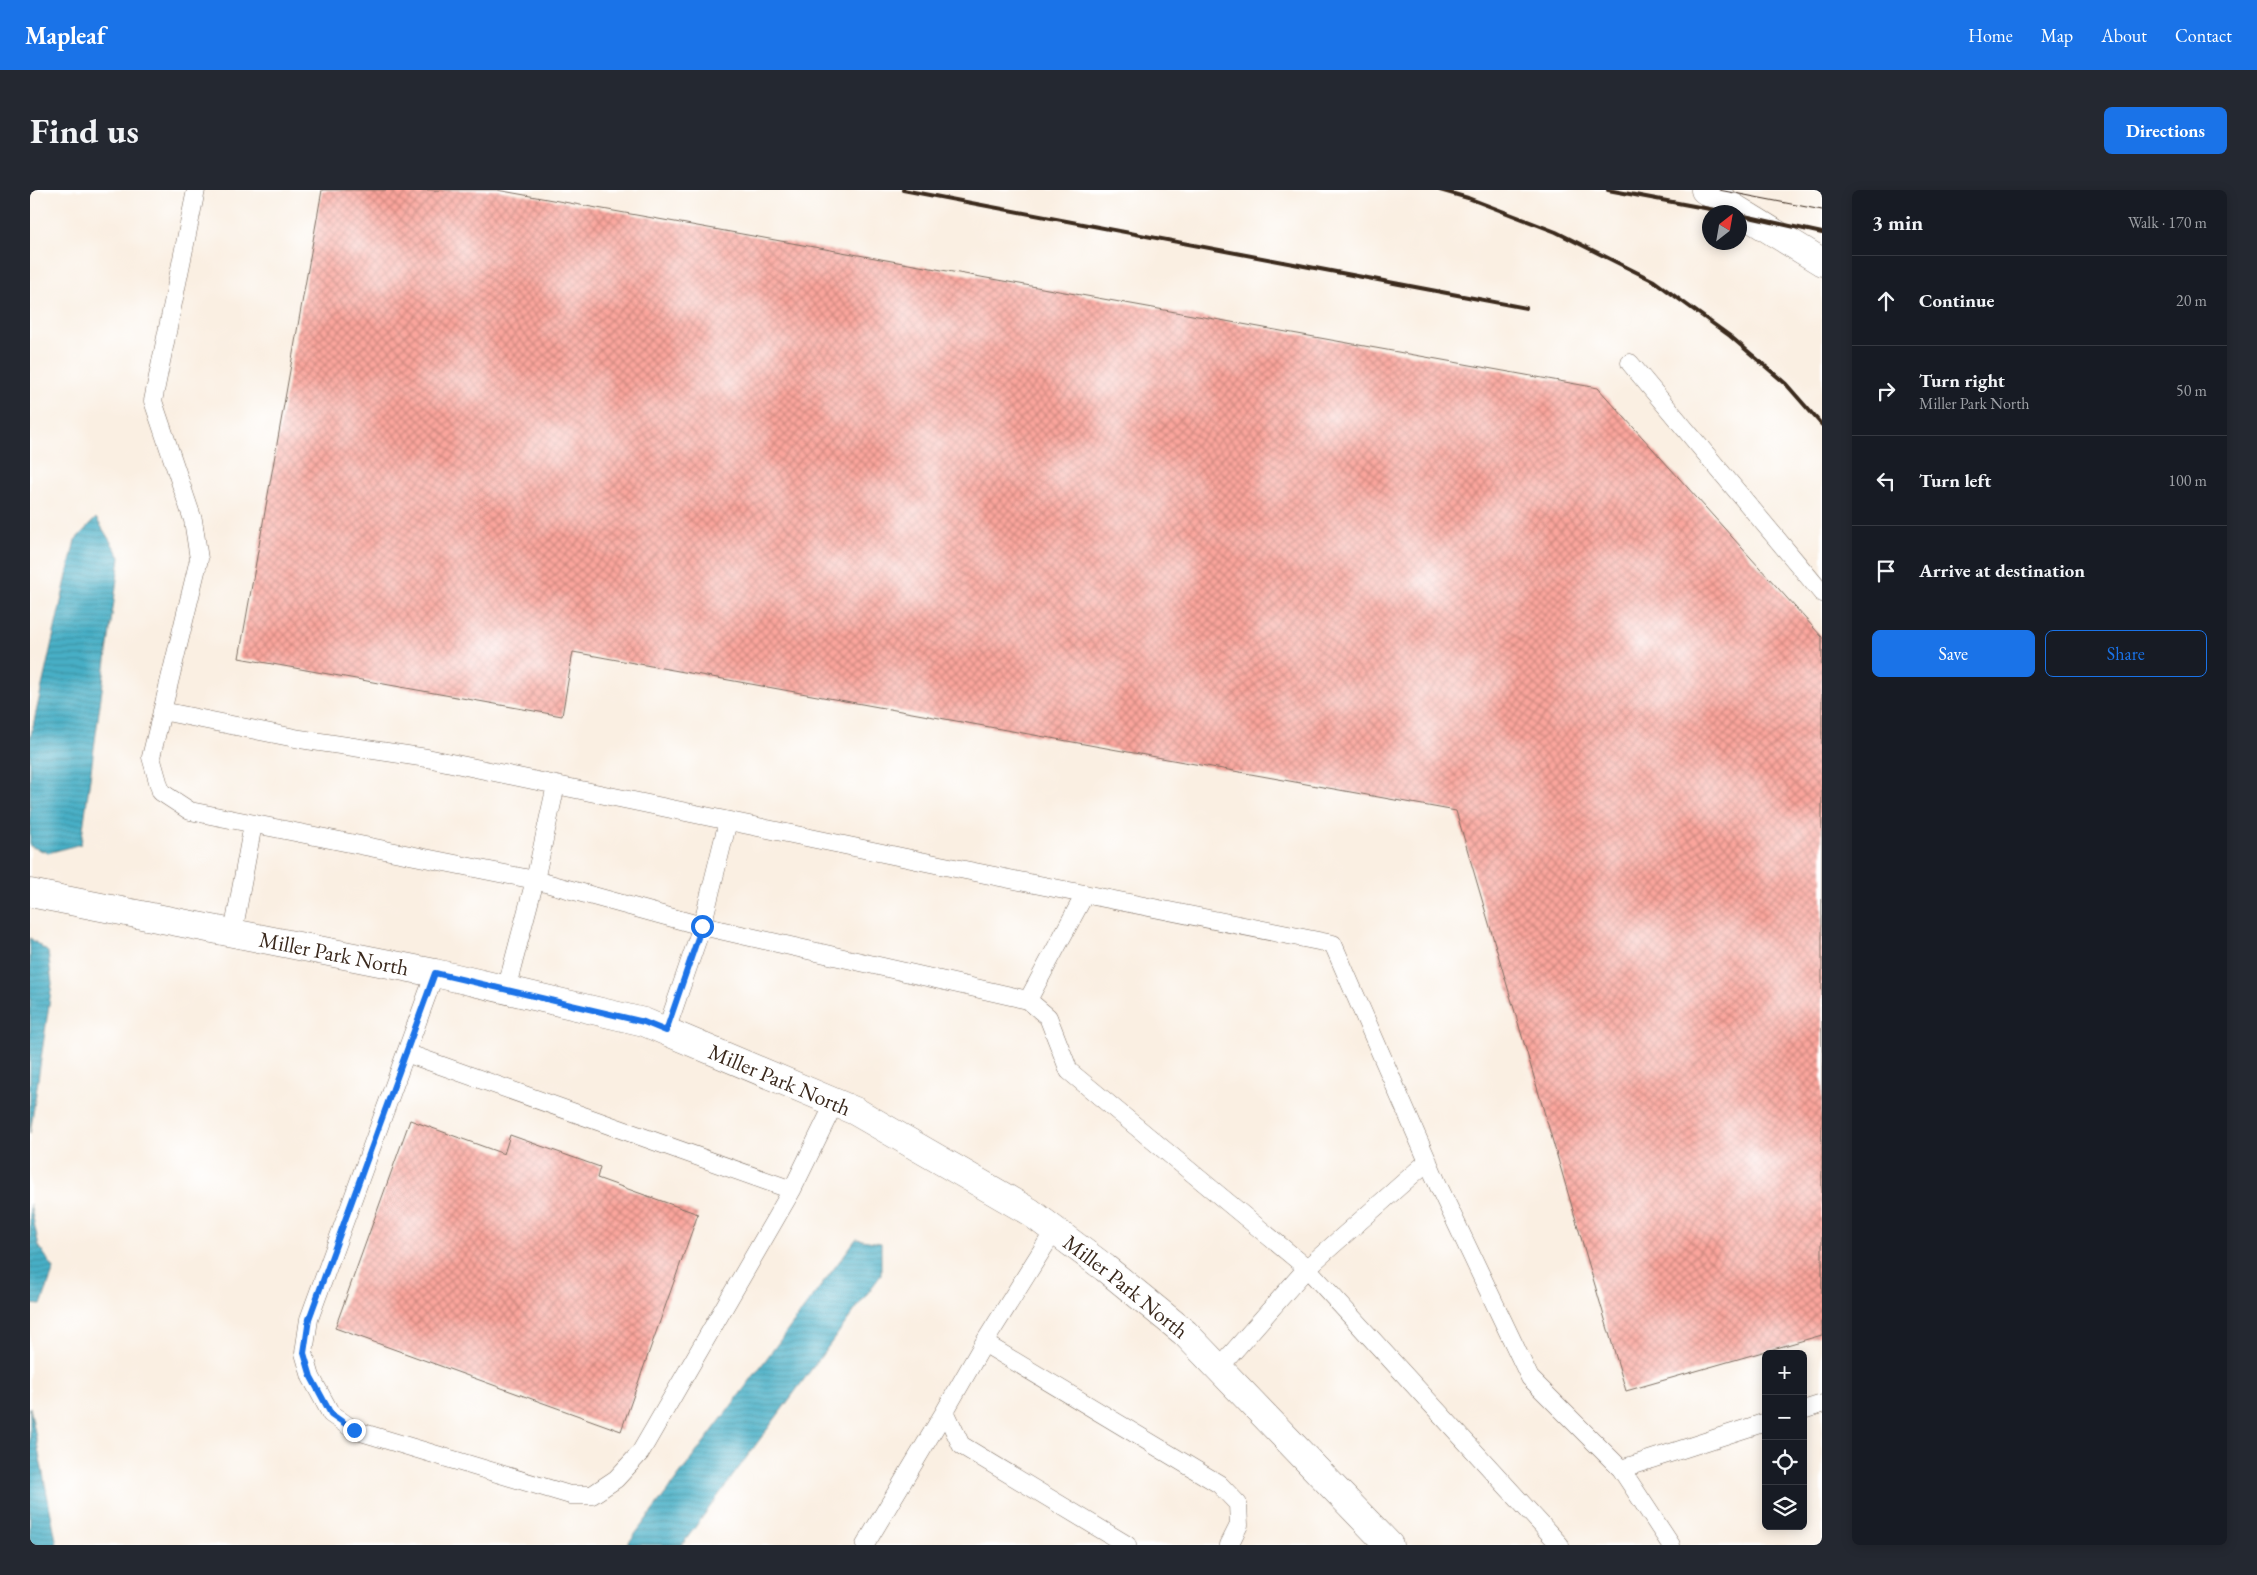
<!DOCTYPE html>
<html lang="en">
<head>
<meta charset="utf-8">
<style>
	:root { --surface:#171b24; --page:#242831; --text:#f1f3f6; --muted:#9ea1a6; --line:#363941; --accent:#1a73e8 }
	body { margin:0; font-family:"EB Garamond",serif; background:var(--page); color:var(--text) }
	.controls { position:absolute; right:15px; bottom:15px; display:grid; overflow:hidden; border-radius:8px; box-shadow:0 2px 12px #0003 }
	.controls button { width:45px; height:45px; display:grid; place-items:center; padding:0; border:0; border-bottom:1px solid var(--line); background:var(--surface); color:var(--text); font:25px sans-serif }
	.compass { position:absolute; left:1672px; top:15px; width:45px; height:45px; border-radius:50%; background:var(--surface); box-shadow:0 2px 12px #0003; rotate:31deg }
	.stop { position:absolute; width:15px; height:15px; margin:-11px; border:4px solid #1a73e8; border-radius:50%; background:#fff }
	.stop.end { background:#1a73e8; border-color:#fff; box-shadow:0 1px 5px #0008 }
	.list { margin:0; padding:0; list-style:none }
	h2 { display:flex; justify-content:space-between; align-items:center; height:65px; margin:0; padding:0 20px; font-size:21px }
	h2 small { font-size:16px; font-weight:400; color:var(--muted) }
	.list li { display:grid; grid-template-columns:32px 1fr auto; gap:15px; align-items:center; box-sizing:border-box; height:90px; padding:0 20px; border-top:1px solid var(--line) }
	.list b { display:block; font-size:19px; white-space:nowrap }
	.list p { margin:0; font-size:16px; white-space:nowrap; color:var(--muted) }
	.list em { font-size:16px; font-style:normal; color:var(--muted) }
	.actions { display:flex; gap:10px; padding:15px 20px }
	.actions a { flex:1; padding:11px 0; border:1px solid var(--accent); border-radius:8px; text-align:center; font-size:18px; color:var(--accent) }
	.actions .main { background:var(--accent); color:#fff }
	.icon { flex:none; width:28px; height:28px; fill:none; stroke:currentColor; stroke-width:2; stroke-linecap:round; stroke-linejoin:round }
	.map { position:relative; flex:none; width:1792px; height:1355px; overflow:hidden; border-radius:8px }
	header { display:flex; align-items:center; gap:30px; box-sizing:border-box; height:70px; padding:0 25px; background:var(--accent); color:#fff }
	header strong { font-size:24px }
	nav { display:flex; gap:28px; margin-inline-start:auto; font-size:18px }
	.intro { display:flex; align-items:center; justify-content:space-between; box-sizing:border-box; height:120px; padding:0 30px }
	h1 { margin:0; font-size:35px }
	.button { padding:12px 22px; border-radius:8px; background:var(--accent); color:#fff; font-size:18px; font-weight:700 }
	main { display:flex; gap:30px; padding:0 30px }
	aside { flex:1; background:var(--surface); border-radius:8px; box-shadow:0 2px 12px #0003 }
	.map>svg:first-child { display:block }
	.water { fill:url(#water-rules); stroke:#416c72 }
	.building { fill:url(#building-cross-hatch) }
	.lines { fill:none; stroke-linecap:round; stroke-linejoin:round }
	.service-casing { stroke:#7e6f63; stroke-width:19 }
	.minor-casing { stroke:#7e6f63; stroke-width:29 }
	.secondary-casing { stroke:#7e6f63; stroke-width:29 }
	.service { stroke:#fff; stroke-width:18 }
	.minor { stroke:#fff; stroke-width:28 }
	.secondary { stroke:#fff; stroke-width:28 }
	.tram { stroke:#3b2a1e; stroke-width:1 }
	.rail { stroke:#3b2a1e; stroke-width:4 }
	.route { stroke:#1a73e8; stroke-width:6 }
	.labels { text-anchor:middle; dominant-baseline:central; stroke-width:5; stroke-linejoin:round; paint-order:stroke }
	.street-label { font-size:22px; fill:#3b2a1e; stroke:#fff }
</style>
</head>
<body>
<header>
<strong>Mapleaf</strong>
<nav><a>Home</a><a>Map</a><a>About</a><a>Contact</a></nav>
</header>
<div class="intro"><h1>Find us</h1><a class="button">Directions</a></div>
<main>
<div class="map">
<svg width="1792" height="1355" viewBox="0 0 1792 1355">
	<defs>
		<pattern id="water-rules" width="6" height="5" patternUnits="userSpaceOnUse" patternTransform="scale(1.25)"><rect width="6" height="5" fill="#47afc6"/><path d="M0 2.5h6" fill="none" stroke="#3c8fa0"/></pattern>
		<pattern id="building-cross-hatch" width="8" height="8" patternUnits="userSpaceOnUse" patternTransform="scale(1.25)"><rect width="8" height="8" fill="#fba59c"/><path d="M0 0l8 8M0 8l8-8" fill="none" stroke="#cc877f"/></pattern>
	</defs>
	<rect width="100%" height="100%" fill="#fff"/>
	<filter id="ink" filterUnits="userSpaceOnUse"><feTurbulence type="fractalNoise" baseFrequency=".02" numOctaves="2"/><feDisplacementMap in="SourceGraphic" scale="10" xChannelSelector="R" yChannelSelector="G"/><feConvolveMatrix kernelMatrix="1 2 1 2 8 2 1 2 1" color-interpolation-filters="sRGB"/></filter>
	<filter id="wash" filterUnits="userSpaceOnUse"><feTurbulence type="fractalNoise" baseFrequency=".0096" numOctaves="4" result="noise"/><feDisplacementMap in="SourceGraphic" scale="20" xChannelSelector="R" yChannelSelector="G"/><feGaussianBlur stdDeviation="1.12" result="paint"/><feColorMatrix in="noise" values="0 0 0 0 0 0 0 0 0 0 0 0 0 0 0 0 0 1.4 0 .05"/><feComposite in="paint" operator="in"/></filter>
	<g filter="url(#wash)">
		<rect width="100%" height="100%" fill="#faefe2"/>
		<path class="water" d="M66 328 90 367 51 654 18 663 0 656V549L45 350Z
			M0 748 18 762 22 794 0 944Z
			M0 1014 9 1056 24 1079 11 1115 0 1114Z
			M826 1049 851 1053V1085L652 1355H597Z
			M0 1217 27 1355H0Z"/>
		<g id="blocks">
			<path class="building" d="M292 0H467L1568 198 1792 447V1145L1596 1201 1426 621 543 462 532 526 209 468Z
				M380 930 474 964 480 945 570 977 567 988 668 1024 591 1241 305 1138Z"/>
		</g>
	</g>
	<g filter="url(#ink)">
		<use href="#blocks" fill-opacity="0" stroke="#7e6f63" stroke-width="1"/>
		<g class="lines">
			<g class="service-casing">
				<path id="service" d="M166 0 123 211 163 330 169 369 121 567 131 602 160 621 505 690 672 736 998 810 1018 827 1039 881 1277 1078 1530 1355
					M1600 173 1792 403
					M132 521 270 549 397 568 910 675 1303 754 1409 997 1500 1188 1591 1279
					M203 743 223 634
					M405 783 279 1129 274 1163 281 1187 301 1224 324 1240 540 1305H562L586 1289 610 1263 762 1000 805 912
					M476 800 505 690 526 595
					M998 810 1055 704
					M636 841 672 736 698 631
					M376 863 762 1000
					M1024 1041 954 1153 915 1221 931 1255 1097 1355
					M954 1153 1189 1294 1208 1314 1209 1335 1199 1355
					M1189 1178 1277 1078 1398 971
					M1773 1220 1792 1214
					M835 1355 915 1221
					M1641 1355 1591 1279 1736 1232"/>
			</g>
			<g class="minor-casing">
				<g id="minor">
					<path id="s1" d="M0 703 405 783 614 832 825 921 1000 1022 1075 1078 1155 1143 1359 1355"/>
				</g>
			</g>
			<g class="secondary-casing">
				<path id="secondary" d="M1675 0 1792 72"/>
			</g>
			<use href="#service" class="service"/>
			<use href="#minor" class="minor"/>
			<use href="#secondary" class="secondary"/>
			<path class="tram" d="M1689 0 1792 20"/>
			<path class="rail" d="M873 0 1496 118
				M1410 0 1438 8 1526 42 1624 91 1700 146 1756 194 1792 235
				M1578 0 1696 22
				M1710 25 1792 43"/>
		</g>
	</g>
	<g class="lines" filter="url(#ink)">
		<path class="route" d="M324 1240 301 1224 281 1187 274 1163 279 1129 405 783 614 832 636 841 672 736"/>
	</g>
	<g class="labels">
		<g class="street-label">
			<text stroke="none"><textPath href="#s1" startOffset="310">Miller Park North</textPath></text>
			<text stroke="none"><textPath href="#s1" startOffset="775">Miller Park North</textPath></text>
			<text stroke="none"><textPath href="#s1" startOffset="1180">Miller Park North</textPath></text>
		</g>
	</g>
</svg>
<div class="controls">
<button>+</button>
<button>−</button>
<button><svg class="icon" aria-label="locate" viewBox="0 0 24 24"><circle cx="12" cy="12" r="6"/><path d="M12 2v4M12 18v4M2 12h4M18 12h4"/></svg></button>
<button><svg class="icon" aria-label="layers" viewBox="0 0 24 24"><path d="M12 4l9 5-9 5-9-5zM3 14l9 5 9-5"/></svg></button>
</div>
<svg class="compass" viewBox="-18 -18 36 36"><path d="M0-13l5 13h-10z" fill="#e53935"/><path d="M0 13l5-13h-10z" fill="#9ea1a6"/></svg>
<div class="stop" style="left:672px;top:736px"></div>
<div class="stop end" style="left:324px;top:1240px"></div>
</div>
<aside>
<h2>3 min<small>Walk · 170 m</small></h2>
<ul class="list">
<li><svg class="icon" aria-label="ahead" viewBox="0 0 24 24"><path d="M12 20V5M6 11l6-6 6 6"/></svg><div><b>Continue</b></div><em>20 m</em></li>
<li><svg class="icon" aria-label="right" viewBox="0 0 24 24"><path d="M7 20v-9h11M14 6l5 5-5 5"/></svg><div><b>Turn right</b><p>Miller Park North</p></div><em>50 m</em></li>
<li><svg class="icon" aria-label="left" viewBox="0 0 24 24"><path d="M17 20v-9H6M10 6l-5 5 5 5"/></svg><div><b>Turn left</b></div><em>100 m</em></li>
<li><svg class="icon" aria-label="arrive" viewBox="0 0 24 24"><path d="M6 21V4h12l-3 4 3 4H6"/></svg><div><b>Arrive at destination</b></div></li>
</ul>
<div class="actions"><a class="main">Save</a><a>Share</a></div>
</aside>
</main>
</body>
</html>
